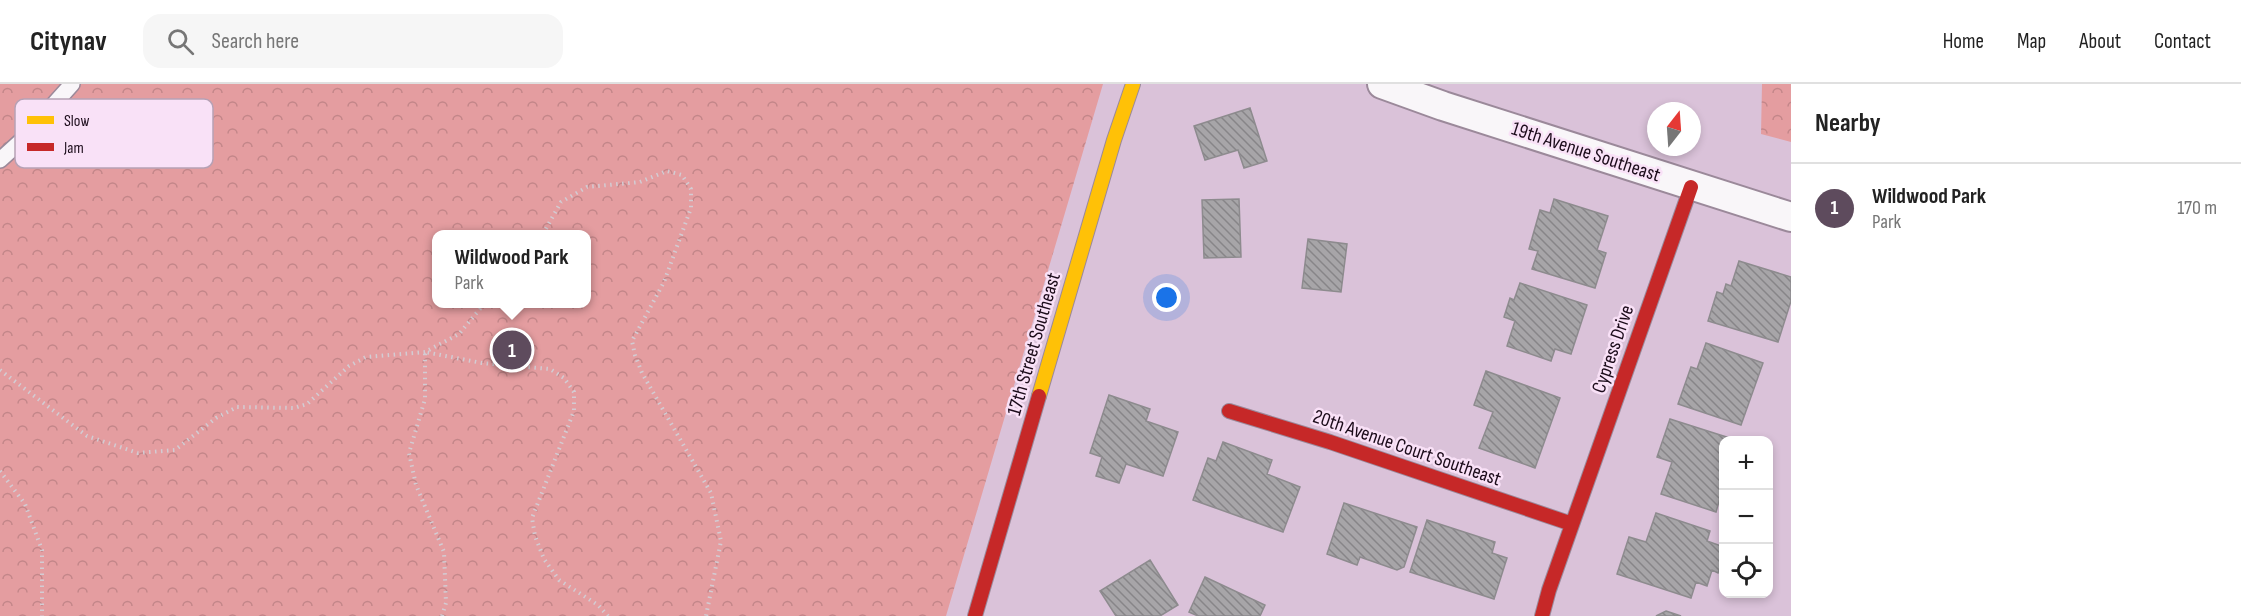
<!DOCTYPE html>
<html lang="en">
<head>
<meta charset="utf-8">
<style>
	:root { --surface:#fff; --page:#f6f6f6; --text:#222; --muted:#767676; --line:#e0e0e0; --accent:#5e4b5d }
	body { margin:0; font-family:"Sofia Sans Condensed",sans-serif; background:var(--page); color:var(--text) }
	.controls { position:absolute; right:18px; bottom:18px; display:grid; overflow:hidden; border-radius:12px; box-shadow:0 3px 9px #0003 }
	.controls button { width:54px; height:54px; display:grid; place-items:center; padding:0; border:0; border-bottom:2px solid var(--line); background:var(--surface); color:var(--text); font:30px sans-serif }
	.compass { position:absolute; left:1647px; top:18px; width:54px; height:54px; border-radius:50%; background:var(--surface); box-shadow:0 3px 9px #0003; rotate:17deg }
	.you { position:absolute; left:1167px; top:214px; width:21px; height:21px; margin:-15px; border:4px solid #fff; border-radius:50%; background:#1a73e8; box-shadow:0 0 0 9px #1a73e833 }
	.badge { display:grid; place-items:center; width:39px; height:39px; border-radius:50%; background:var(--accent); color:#fff; font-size:20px; font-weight:700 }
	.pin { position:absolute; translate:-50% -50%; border:3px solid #fff; box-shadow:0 2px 6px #0006 }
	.popup { position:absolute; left:432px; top:146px; width:159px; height:78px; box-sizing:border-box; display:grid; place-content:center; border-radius:12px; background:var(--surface); filter:drop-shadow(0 2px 4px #0005); font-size:20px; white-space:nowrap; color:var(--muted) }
	.popup b { font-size:22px; color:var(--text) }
	.popup::after { content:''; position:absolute; left:50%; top:100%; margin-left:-12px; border:12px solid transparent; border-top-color:var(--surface) }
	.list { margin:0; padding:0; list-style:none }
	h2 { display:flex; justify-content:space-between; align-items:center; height:78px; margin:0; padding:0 24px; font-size:26px }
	h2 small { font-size:20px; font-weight:400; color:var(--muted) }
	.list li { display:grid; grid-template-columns:39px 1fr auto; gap:18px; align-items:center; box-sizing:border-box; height:90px; padding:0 24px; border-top:2px solid var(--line) }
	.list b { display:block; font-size:22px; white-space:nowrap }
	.list p { margin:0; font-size:20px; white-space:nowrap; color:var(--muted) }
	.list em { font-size:20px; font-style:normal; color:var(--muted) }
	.icon { flex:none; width:33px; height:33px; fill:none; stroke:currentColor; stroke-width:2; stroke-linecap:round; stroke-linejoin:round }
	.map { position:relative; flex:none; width:1791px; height:532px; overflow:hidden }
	header { display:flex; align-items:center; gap:36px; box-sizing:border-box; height:84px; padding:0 30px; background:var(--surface); border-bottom:2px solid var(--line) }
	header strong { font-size:28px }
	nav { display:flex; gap:33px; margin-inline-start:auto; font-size:21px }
	.search { width:420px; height:54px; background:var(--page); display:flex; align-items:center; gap:15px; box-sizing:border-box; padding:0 21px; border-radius:18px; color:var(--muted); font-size:22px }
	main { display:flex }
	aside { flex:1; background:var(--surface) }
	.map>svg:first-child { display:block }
	.forest { fill:url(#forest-crowns); fill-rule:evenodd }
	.building { fill:url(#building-back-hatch); stroke:#8d8b8e; stroke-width:1.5 }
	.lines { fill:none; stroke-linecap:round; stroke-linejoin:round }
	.lane-casing { stroke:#9b899a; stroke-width:18 }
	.street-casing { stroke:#9b899a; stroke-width:32 }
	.slow-casing { stroke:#9b899a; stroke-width:16 }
	.jam-casing { stroke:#9b899a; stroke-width:16 }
	.path { stroke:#d3ccd3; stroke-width:4; stroke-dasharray:1.5 4.5; stroke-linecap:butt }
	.lane { stroke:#f9f6f9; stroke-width:15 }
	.street { stroke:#f9f6f9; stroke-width:28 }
	.slow { stroke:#ffc107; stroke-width:14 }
	.jam { stroke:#c62828; stroke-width:14 }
	.labels { text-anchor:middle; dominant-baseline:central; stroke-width:5; stroke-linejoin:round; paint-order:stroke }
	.street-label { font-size:20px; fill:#1b0b1a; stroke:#f9e1f7 }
	.key { fill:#f9e1f7; stroke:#b6a1b5; stroke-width:1.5 }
	.key-label { font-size:16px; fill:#1b0b1a }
</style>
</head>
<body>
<header>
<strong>Citynav</strong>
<div class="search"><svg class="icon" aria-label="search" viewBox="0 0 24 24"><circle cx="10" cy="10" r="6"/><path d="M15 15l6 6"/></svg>Search here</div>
<nav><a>Home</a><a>Map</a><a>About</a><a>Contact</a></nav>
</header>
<main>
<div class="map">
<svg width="1791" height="532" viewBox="0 0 1791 532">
	<defs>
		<pattern id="forest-crowns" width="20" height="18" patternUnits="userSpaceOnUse" patternTransform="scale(1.5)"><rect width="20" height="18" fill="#e49da0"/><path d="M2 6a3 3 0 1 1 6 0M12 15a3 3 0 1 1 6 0" fill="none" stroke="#c38689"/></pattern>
		<pattern id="building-back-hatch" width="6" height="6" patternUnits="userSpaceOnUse" patternTransform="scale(1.5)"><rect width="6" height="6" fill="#a7a5a8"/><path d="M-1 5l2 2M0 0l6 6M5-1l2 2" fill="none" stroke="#878588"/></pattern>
	</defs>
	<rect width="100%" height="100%" fill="#dac2d9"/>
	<path class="forest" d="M0 0H1103L946 532H0ZM437 150H587V220H437Z
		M1762 0H1791V58L1761 50Z"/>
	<path class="building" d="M1250 24 1267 77 1244 84 1238 66 1205 76 1194 42Z
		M1239 115 1241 173 1204 174 1202 116Z
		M1554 115 1608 132 1597 166 1606 169 1595 204 1532 185 1538 167 1529 165 1540 126 1550 129Z
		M1308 155 1347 160 1341 208 1302 204Z
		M1739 177 1791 193V217L1778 258 1708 237 1717 208 1723 210 1726 200 1731 202Z
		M1520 199 1587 221 1571 270 1555 265 1551 277 1507 262 1515 237 1504 233 1510 214 1514 216Z
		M1706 259 1763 279 1741 341 1678 320 1691 283 1697 285Z
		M1486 287 1560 314 1535 384 1479 364 1493 328 1474 321Z
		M1109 311 1150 325 1146 337 1178 348 1163 392 1126 380 1119 399 1096 392 1102 373 1090 369Z
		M1670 335 1736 356H1724V415L1720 414 1716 428 1661 410 1672 378 1657 373Z
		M1223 358 1272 376 1267 390 1300 403 1283 448 1193 416 1208 374 1216 377Z
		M1344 419 1417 443 1404 483 1397 486 1360 473 1357 481 1327 470Z
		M1656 429 1710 447 1707 457 1724 463V472L1718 489 1712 486 1707 502 1696 498 1691 514 1617 490 1629 453 1646 458Z
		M1427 436 1495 458 1492 469 1507 474 1494 515 1410 488Z
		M1150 476 1178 521 1160 532H1116L1100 507Z
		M1205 493 1265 521 1260 532H1198L1189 528Z
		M1666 527 1681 532H1656Z"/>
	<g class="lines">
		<g class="lane-casing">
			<path id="lane" d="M0 76 21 57 72 0"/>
		</g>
		<g class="street-casing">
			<path id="street" d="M1382 0 1443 22 1791 133"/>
		</g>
		<g class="slow-casing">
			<path id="slow" d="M1039 312 1114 56 1133 0"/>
		</g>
		<g class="jam-casing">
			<path id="jam" d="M1229 327 1330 358 1572 440
				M975 532 1039 312
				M1542 532 1549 506 1691 103"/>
		</g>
		<path class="path" d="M543 150 561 118 587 103 640 98 667 87 682 91 691 105V124L664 198 632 257 635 271 642 289 711 409 721 457 706 532
			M0 286 87 352 138 369 175 366 216 334 237 323 294 324 307 320 349 282 366 273 425 268 459 250 484 220
			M0 387 25 420 42 466V532
			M442 532 446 519 444 468 416 401 409 369 425 315V268L482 279 550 285 564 294 574 308V327L532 434 535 452 544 475 559 496 598 521 608 532"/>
		<use href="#lane" class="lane"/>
		<use href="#street" class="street"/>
		<use href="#slow" class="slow"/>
		<use href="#jam" class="jam"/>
	</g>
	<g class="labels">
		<g class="street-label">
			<text transform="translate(1586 68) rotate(18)">19th Avenue Southeast</text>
			<text transform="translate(1034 260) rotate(-74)">17th Street Southeast</text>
			<text transform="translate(1613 265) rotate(-71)">Cypress Drive</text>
			<text transform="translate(1407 364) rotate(19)">20th Avenue Court Southeast</text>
		</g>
	</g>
	<rect x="15" y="15" width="198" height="69" rx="9" class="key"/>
	<rect x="27" y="32" width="27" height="8" fill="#ffc107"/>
	<rect x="27" y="59" width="27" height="8" fill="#c62828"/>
	<g class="key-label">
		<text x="64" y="42">Slow</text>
		<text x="64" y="69">Jam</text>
	</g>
</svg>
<div class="controls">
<button>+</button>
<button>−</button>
<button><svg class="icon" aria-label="locate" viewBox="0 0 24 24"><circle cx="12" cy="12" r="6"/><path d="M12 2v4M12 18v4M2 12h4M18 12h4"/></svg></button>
</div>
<svg class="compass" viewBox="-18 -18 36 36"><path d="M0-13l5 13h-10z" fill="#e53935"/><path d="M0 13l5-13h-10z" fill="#767676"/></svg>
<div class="you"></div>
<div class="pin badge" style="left:512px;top:266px">1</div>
<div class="popup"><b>Wildwood Park</b>Park</div>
</div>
<aside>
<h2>Nearby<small></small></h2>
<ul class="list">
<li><span class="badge">1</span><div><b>Wildwood Park</b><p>Park</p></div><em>170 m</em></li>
</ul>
</aside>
</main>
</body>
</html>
